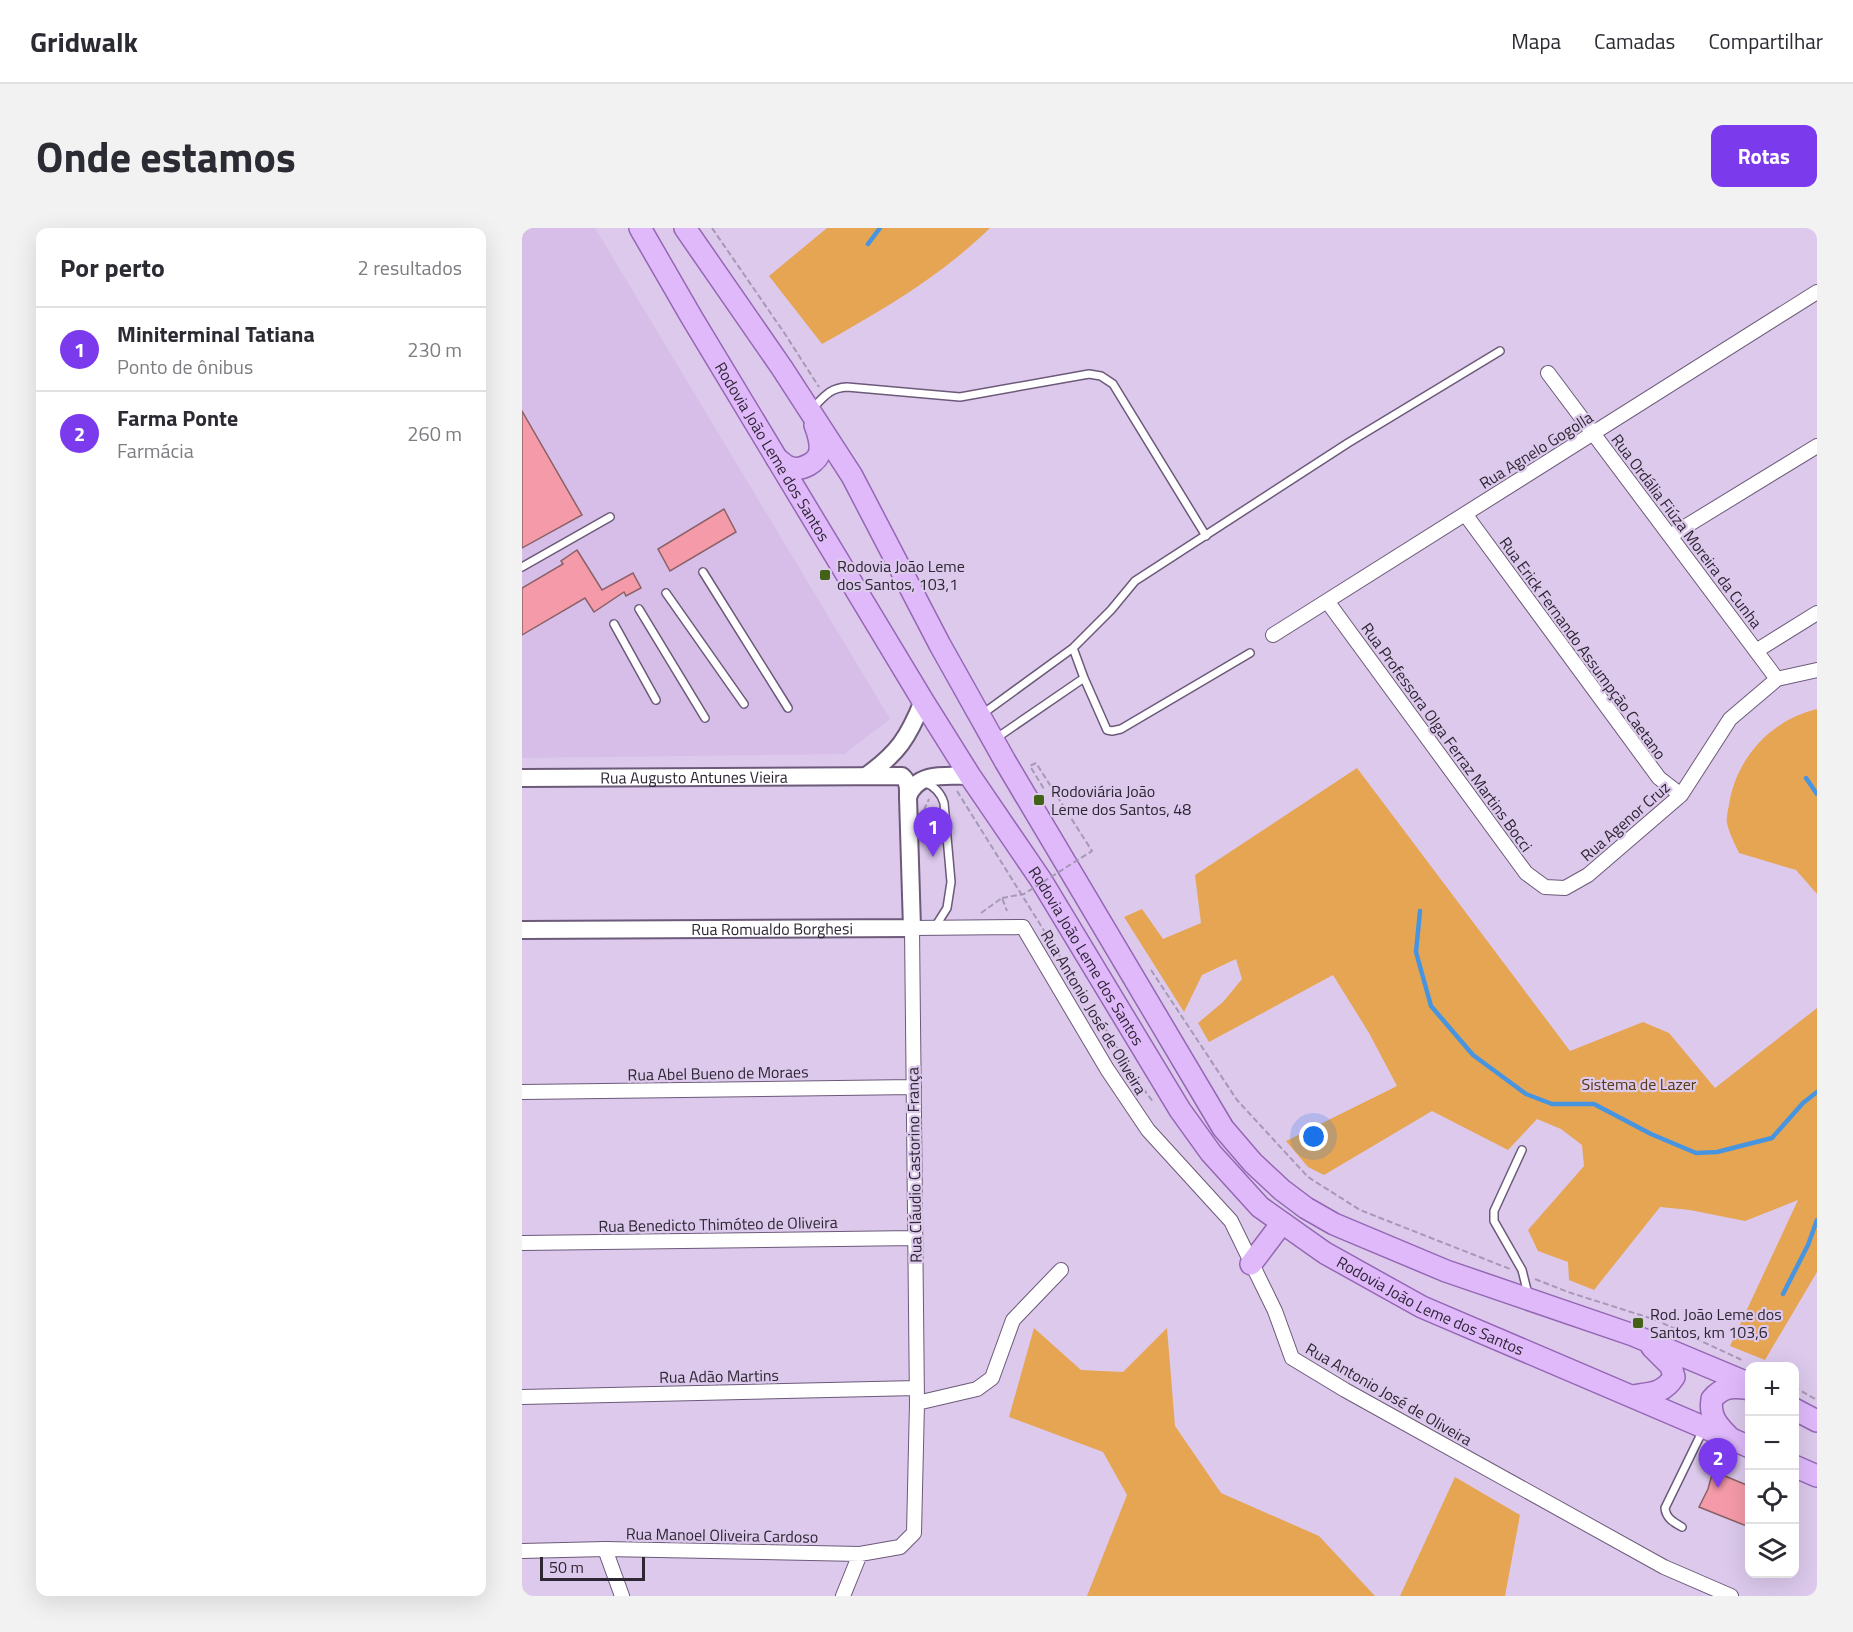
<!DOCTYPE html>
<html lang="pt">
<head>
<meta charset="utf-8">
<style>
	:root { --surface:#fff; --page:#f2f2f3; --text:#2b2b33; --muted:#7c7c81; --line:#e1e1e2; --accent:#7c3aed }
	body { margin:0; font-family:"Titillium Web",sans-serif; background:var(--page); color:var(--text) }
	.controls { position:absolute; right:18px; bottom:18px; display:grid; overflow:hidden; border-radius:12px; box-shadow:0 6px 24px #0002 }
	.controls button { width:54px; height:54px; display:grid; place-items:center; padding:0; border:0; border-bottom:2px solid var(--line); background:var(--surface); color:var(--text); font:30px sans-serif }
	.scale { position:absolute; left:18px; bottom:15px; width:105px; box-sizing:border-box; padding-left:6px; border:3px solid #2d2633; border-top:0; font-size:16px; line-height:21px; white-space:nowrap; color:#2d2633; -webkit-text-stroke:4px #dcc9ec; paint-order:stroke }
	.you { position:absolute; left:792px; top:909px; width:21px; height:21px; margin:-15px; border:4px solid #fff; border-radius:50%; background:#1a73e8; box-shadow:0 0 0 9px #1a73e833 }
	.badge { display:grid; place-items:center; width:39px; height:39px; border-radius:50%; background:var(--accent); color:#fff; font-size:20px; font-weight:700 }
	.pin { position:absolute; translate:-50% -50px; filter:drop-shadow(0 2px 3px #0008) }
	.pin::after { content:''; position:absolute; top:32px; width:21px; height:18px; background:inherit; clip-path:polygon(0 0,100% 0,50% 100%) }
	.list { margin:0; padding:0; list-style:none }
	h2 { display:flex; justify-content:space-between; align-items:center; height:78px; margin:0; padding:0 24px; font-size:26px }
	h2 small { font-size:20px; font-weight:400; color:var(--muted) }
	.list li { display:grid; grid-template-columns:39px 1fr auto; gap:18px; align-items:center; box-sizing:border-box; height:84px; padding:0 24px; border-top:2px solid var(--line) }
	.list b { display:block; font-size:22px; white-space:nowrap }
	.list p { margin:0; font-size:20px; white-space:nowrap; color:var(--muted) }
	.list em { font-size:20px; font-style:normal; color:var(--muted) }
	.icon { flex:none; width:33px; height:33px; fill:none; stroke:currentColor; stroke-width:2; stroke-linecap:round; stroke-linejoin:round }
	.map { position:relative; flex:none; width:1295px; height:1368px; overflow:hidden; border-radius:12px }
	header { display:flex; align-items:center; gap:36px; box-sizing:border-box; height:84px; padding:0 30px; background:var(--surface); border-bottom:2px solid var(--line) }
	header strong { font-size:28px }
	nav { display:flex; gap:33px; margin-inline-start:auto; font-size:21px }
	.intro { display:flex; align-items:center; justify-content:space-between; box-sizing:border-box; height:144px; padding:0 36px }
	h1 { margin:0; font-size:42px }
	.button { padding:15px 27px; border-radius:12px; background:var(--accent); color:#fff; font-size:21px; font-weight:700 }
	main { display:flex; gap:36px; padding:0 36px }
	aside { flex:1; background:var(--surface); border-radius:12px; box-shadow:0 6px 24px #0002 }
	.map>svg:first-child { display:block }
	.built { fill:#d6bee8 }
	.green { fill:#e6a553 }
	.lines { fill:none; stroke-linecap:round; stroke-linejoin:round }
	.stream { stroke:#4795e0; stroke-width:4.5 }
	.building { fill:#f59aa8; stroke:#896166; stroke-width:1.5 }
	.service-casing { stroke:#6c5a79; stroke-width:10 }
	.minor-casing { stroke:#6c5a79; stroke-width:16 }
	.tertiary-casing { stroke:#6c5a79; stroke-width:20 }
	.primary-casing { stroke:#9467b4; stroke-width:24 }
	.path { stroke:#a798b4; stroke-width:2; stroke-dasharray:6 3; stroke-linecap:butt }
	.service { stroke:#fff; stroke-width:7 }
	.minor { stroke:#fff; stroke-width:14 }
	.tertiary { stroke:#fff; stroke-width:16 }
	.primary { stroke:#e0b9fb; stroke-width:21 }
	.path-bridge { stroke:#a798b4; stroke-width:2; stroke-dasharray:6 3; stroke-linecap:butt }
	.poi-dot { fill:#416217; stroke:#dcc9ec; stroke-width:2 }
	.labels { text-anchor:middle; dominant-baseline:central; stroke-width:4.5; stroke-linejoin:round; paint-order:stroke }
	.street-label { font-size:16px; fill:#2d2633; stroke:#dcc9ec }
	.poi-label { font-size:16px; fill:#2d2633; stroke:#dcc9ec; text-anchor:start }
	.park-label { font-size:16px; fill:#563912; stroke:#dcc9ec }
</style>
</head>
<body>
<header>
<strong>Gridwalk</strong>
<nav><a>Mapa</a><a>Camadas</a><a>Compartilhar</a></nav>
</header>
<div class="intro"><h1>Onde estamos</h1><a class="button">Rotas</a></div>
<main>
<aside>
<h2>Por perto<small>2 resultados</small></h2>
<ul class="list">
<li><span class="badge">1</span><div><b>Miniterminal Tatiana</b><p>Ponto de ônibus</p></div><em>230 m</em></li>
<li><span class="badge">2</span><div><b>Farma Ponte</b><p>Farmácia</p></div><em>260 m</em></li>
</ul>
</aside>
<div class="map">
<svg width="1295" height="1368" viewBox="0 0 1295 1368">
	<rect width="100%" height="100%" fill="#dcc9ec"/>
	<path class="built" d="M0 0H73L368 491 322 526 0 530Z"/>
	<path class="green" d="M305 0H468C419 48 359 83 300 116L247 48Z
		M1295 481V666L1274 642 1217 625C1213 616 1207 605 1205 595 1204 590 1206 582 1207 577 1214 530 1249 492 1295 481Z
		M835 540 1048 823 1121 794 1147 805 1193 860 1295 780V1044L1243 1132 1208 1118 1276 972 1223 993 1168 982 1138 979 1072 1062 1047 1052 1046 1034 1016 1023 1006 1002 1062 938 1060 917 1039 901 1015 891 986 922 910 883 802 947 786 939 764 913 875 858 847 805 811 747 687 814 676 795 701 774 720 751 714 731 680 747 662 784 602 689 620 681 641 711 679 695 673 647Z
		M512 1100 559 1142 601 1144 645 1100 653 1198 699 1265 797 1308 853 1368H565L605 1267 581 1224 487 1189Z
		M933 1249 998 1287 983 1368H878Z"/>
	<g class="lines">
		<path class="stream" d="M346 16 358 0
			M1284 550 1295 566
			M898 683 894 724 909 778 951 827 1004 866 1030 876H1072L1129 906 1174 925 1195 924 1250 910 1281 875 1295 864
			M1261 1066 1286 1017 1295 992"/>
	</g>
	<path class="building" d="M0 183 60 287 0 320Z
		M202 281 214 304 148 343 136 321Z
		M55 322 80 362 111 345 119 360 104 368 102 364 72 384 63 370 0 407V360L41 336 39 333Z
		M1191 1243 1227 1258V1299L1177 1279 1186 1261Z"/>
	<g class="lines">
		<g class="service-casing">
			<path id="service" d="M290 181C302 169 307 160 325 159L438 169 567 146 579 148 591 156 684 308
				M0 339 88 289
				M181 344 266 480
				M144 365 222 476
				M117 381 183 490
				M92 396 134 472
				M551 420 562 450
				M459 487 551 420 589 382 613 353 826 215 978 123
				M473 511 562 450 585 502 590 503 599 501 728 425
				M402 554C412 558 419 565 422 575L429 654 425 680 413 699
				M1000 922 972 983V993L1000 1042 1006 1066
				M1160 1299C1151 1294 1144 1290 1143 1280L1181 1202"/>
		</g>
		<g class="minor-casing">
			<path id="minor" d="M1026 145 1255 451
				M943 286 1137 550 1159 567
				M1148 308 1295 218
				M805 373 1004 645 1023 659 1043 660 1066 647 1159 567 1208 491 1255 451 1295 442
				M751 407 1295 64
				M1234 423 1295 385
				M0 864 392 859
				M0 1015 393 1010
				M0 1169 395 1160
				M395 1175 455 1161 470 1150 491 1092 539 1042
				M83 1321 100 1368
				M0 1323 83 1321 338 1326 378 1319 392 1305 395 1175 390 700 501 699 585 841 626 902 709 993 753 1083 770 1130 823 1162 1142 1339 1209 1368
				M321 1368 338 1326"/>
		</g>
		<g class="tertiary-casing">
			<g id="tertiary">
				<path d="M344 548C376 525 386 510 401 473"/>
				<path id="s1" d="M0 550 380 548C387 554 386 561 386 569"/>
				<path id="s2" d="M0 702 390 700 386 569C395 543 425 548 448 548"/>
			</g>
		</g>
		<g class="primary-casing">
			<g id="primary">
				<path id="s3" d="M118 0 170 90 401 473 448 548 519 652 658 882 689 925 738 979 803 1025 900 1079 1228 1219"/>
				<path d="M163 0 260 140 330 248 418 417 483 533 701 900 731 935 760 962 784 980 812 996 924 1043 1111 1107 1228 1156"/>
				<path d="M255 231C259 233 263 238 267 239 279 244 297 234 298 222 299 213 296 205 293 197"/>
				<path d="M729 1036 760 995"/>
				<path d="M1110 1168C1129 1165 1141 1166 1152 1149L1149 1138 1130 1119"/>
				<path d="M1272 1181 1295 1193"/>
				<path d="M1207 1209C1195 1197 1187 1188 1190 1171 1201 1158 1212 1158 1228 1161"/>
				<path d="M1272 1238 1295 1248"/>
			</g>
		</g>
		<path class="path" d="M190 0 263 106 297 159
			M514 535 508 538 522 561
			M435 563 617 855 632 875
			M402 582 407 571
			M459 685 480 670 485 683
			M629 742 715 872 786 949 838 982 988 1041
			M1013 1051 1046 1064 1134 1092 1222 1133
			M1272 1159 1295 1172"/>
		<use href="#service" class="service"/>
		<use href="#minor" class="minor"/>
		<use href="#tertiary" class="tertiary"/>
		<use href="#primary" class="primary"/>
		<path class="path-bridge" d="M480 670 502 666 570 623 514 535"/>
	</g>
	<g class="poi-dot">
		<rect x="297" y="341" width="12" height="12" rx="3"/>
		<rect x="511" y="566" width="12" height="12" rx="3"/>
		<rect x="1110" y="1089" width="12" height="12" rx="3"/>
	</g>
	<g class="labels">
		<g class="street-label">
			<text transform="translate(1014 222) rotate(-32)">Rua Agnelo Gogolla</text>
			<text stroke="none"><textPath href="#s3" startOffset="260">Rodovia João Leme dos Santos</textPath></text>
			<text transform="translate(1165 303) rotate(53)">Rua Ordália Fiúza Moreira da Cunha</text>
			<text transform="translate(1061 420) rotate(54)">Rua Erick Fernando Assumpção Caetano</text>
			<text transform="translate(925 509) rotate(54)">Rua Professora Olga Ferraz Martins Bocci</text>
			<text stroke="none"><textPath href="#s1" startOffset="172">Rua Augusto Antunes Vieira</textPath></text>
			<text transform="translate(1103 593) rotate(-41)">Rua Agenor Cruz</text>
			<text stroke="none"><textPath href="#s2" startOffset="250">Rua Romualdo Borghesi</textPath></text>
			<text stroke="none"><textPath href="#s3" startOffset="854">Rodovia João Leme dos Santos</textPath></text>
			<text transform="translate(572 784) rotate(59)">Rua Antonio José de Oliveira</text>
			<text transform="translate(196 845) rotate(-1)">Rua Abel Bueno de Moraes</text>
			<text transform="translate(392 937) rotate(-91)">Rua Cláudio Castorino França</text>
			<text transform="translate(196 996) rotate(-1)">Rua Benedicto Thimóteo de Oliveira</text>
			<text stroke="none"><textPath href="#s3" startOffset="1358">Rodovia João Leme dos Santos</textPath></text>
			<text transform="translate(197 1148) rotate(-1)">Rua Adão Martins</text>
			<text transform="translate(867 1166) rotate(30)">Rua Antonio José de Oliveira</text>
			<text transform="translate(200 1307) rotate(1)">Rua Manoel Oliveira Cardoso</text>
		</g>
		<g class="poi-label">
			<text x="315" y="338">Rodovia João Leme<tspan x="315" dy="18">dos Santos, 103,1</tspan></text>
			<text x="529" y="563">Rodoviária João<tspan x="529" dy="18">Leme dos Santos, 48</tspan></text>
			<text x="1128" y="1086">Rod. João Leme dos<tspan x="1128" dy="18">Santos, km 103,6</tspan></text>
		</g>
		<g class="park-label">
			<text x="1117" y="856">Sistema de Lazer</text>
		</g>
	</g>
</svg>
<div class="controls">
<button>+</button>
<button>−</button>
<button><svg class="icon" aria-label="locate" viewBox="0 0 24 24"><circle cx="12" cy="12" r="6"/><path d="M12 2v4M12 18v4M2 12h4M18 12h4"/></svg></button>
<button><svg class="icon" aria-label="layers" viewBox="0 0 24 24"><path d="M12 4l9 5-9 5-9-5zM3 14l9 5 9-5"/></svg></button>
</div>
<div class="scale">50 m</div>
<div class="you"></div>
<div class="pin badge" style="left:411px;top:629px">1</div>
<div class="pin badge" style="left:1196px;top:1260px">2</div>
</div>
</main>
</body>
</html>
